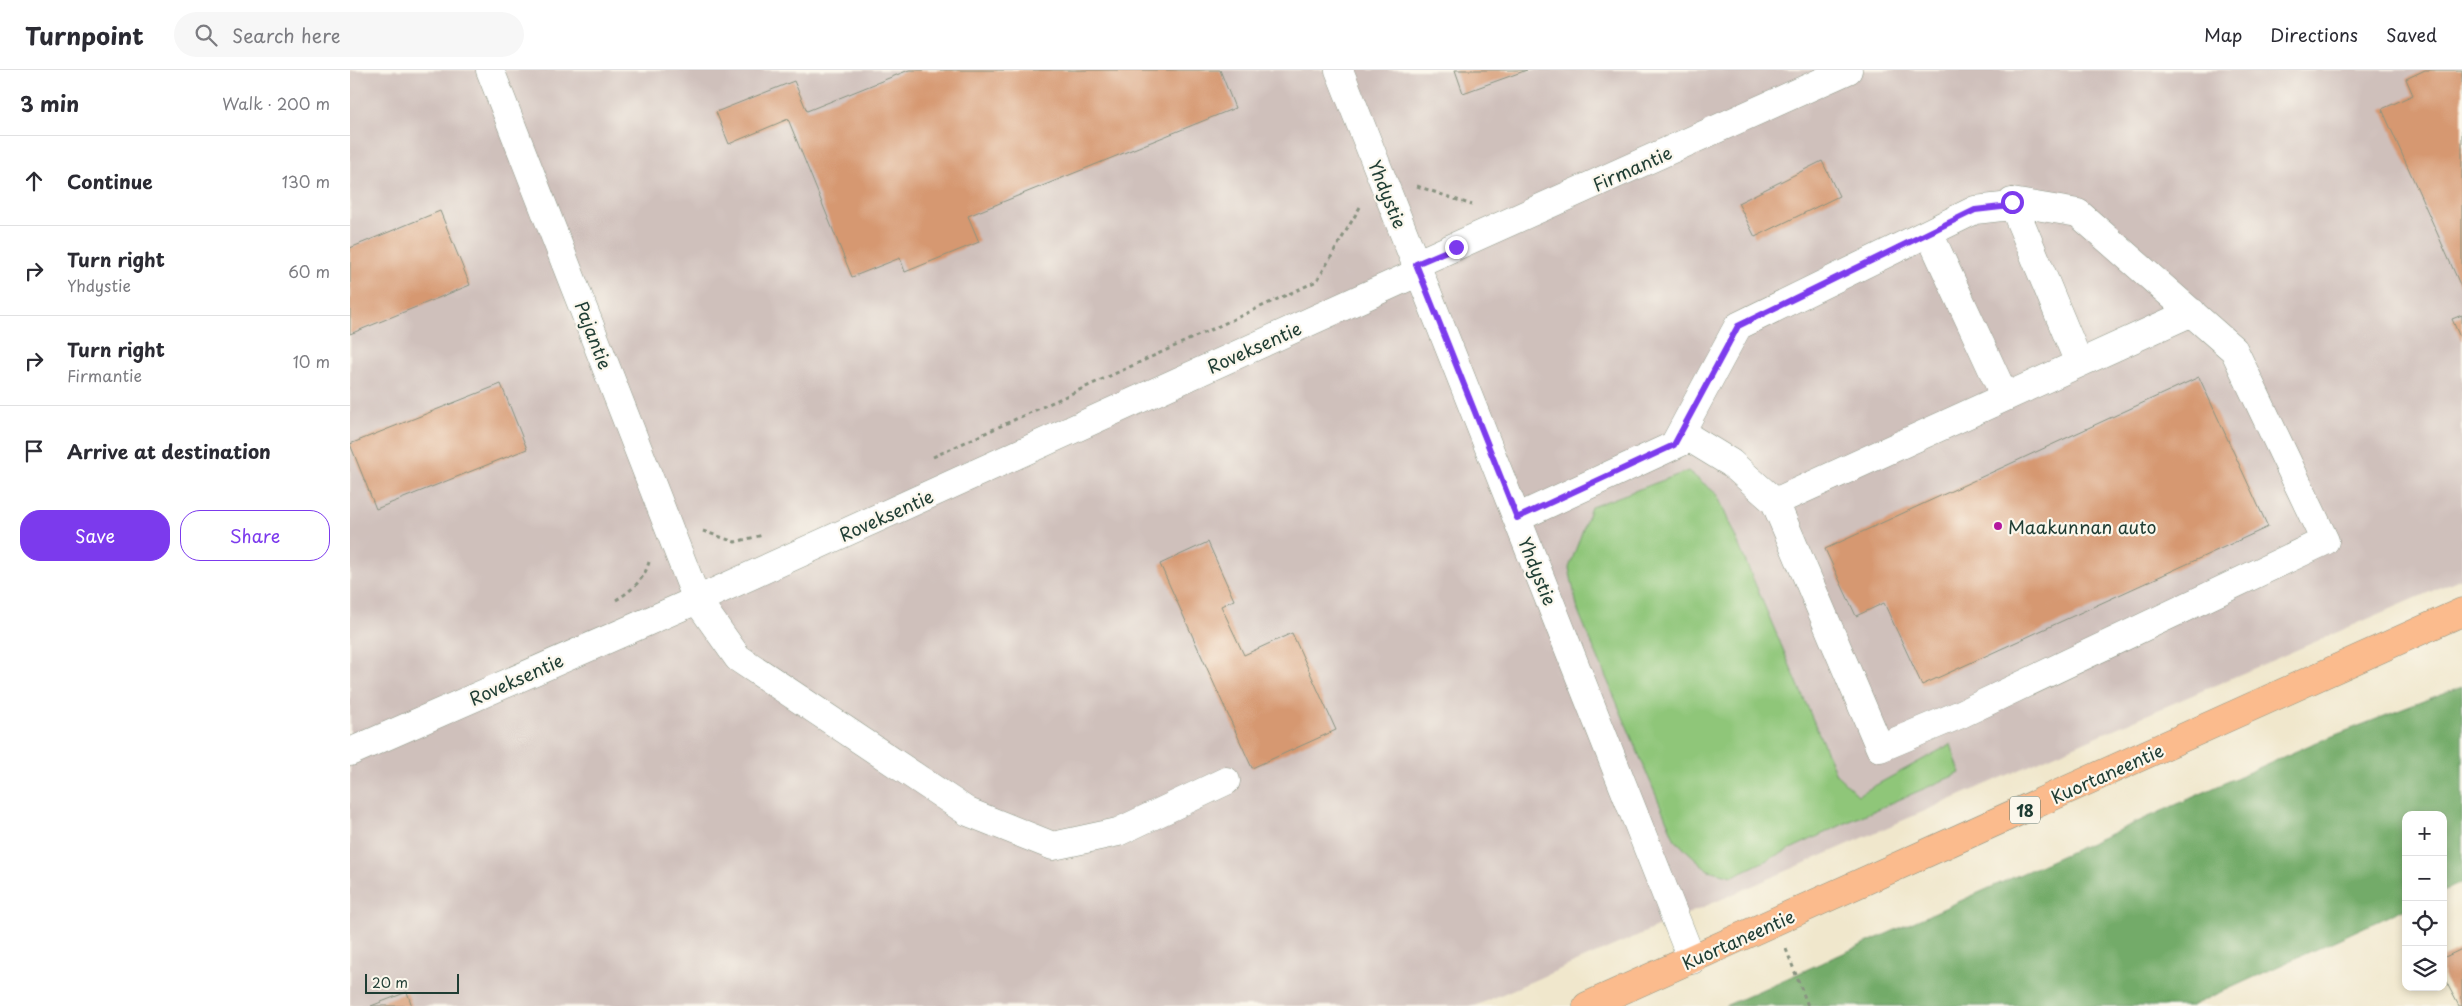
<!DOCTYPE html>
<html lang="en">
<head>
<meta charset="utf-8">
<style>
	:root { --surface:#fff; --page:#f7f7f7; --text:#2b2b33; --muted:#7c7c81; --line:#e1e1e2; --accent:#7c3aed }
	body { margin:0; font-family:"Playpen Sans",sans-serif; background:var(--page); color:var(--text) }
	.controls { position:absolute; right:15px; bottom:15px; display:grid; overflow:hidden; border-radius:10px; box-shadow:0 2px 8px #0003 }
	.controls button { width:45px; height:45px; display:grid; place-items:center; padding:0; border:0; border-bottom:1px solid var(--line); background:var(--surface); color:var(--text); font:25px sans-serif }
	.scale { position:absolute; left:15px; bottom:12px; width:94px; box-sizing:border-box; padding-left:5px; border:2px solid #1f3d34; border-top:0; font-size:14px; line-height:18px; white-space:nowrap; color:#1f3d34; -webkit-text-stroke:4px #fbf7ec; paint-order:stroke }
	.stop { position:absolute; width:15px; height:15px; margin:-11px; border:4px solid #7c3aed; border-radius:50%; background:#fff }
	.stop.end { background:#7c3aed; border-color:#fff; box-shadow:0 1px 5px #0008 }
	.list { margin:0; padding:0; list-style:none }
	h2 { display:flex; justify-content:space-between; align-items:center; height:65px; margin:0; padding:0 20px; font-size:21px }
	h2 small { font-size:16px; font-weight:400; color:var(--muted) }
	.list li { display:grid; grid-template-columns:32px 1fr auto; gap:15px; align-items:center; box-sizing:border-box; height:90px; padding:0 20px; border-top:1px solid var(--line) }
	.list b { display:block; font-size:19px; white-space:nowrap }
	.list p { margin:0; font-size:16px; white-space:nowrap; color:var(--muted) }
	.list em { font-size:16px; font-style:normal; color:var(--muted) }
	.actions { display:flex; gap:10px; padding:15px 20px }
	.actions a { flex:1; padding:11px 0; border:1px solid var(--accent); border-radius:20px; text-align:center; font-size:18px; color:var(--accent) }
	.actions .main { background:var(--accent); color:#fff }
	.icon { flex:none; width:28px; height:28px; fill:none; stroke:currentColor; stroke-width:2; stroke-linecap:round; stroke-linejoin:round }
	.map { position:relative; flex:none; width:2112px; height:936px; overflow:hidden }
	header { display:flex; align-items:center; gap:30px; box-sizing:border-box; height:70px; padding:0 25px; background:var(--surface); border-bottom:1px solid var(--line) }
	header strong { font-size:24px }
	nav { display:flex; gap:28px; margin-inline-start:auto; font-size:18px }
	.search { width:350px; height:45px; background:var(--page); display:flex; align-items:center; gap:12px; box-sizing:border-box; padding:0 18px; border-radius:28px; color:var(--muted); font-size:19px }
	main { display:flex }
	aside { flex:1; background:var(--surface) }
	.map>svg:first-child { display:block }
	.industrial { fill:#cfc0bb }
	.green { fill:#8fc679; stroke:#578256 }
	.forest { fill:#73ab69; stroke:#49744e }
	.building { fill:#d69871 }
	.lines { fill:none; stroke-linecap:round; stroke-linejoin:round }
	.minor-casing { stroke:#889280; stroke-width:29 }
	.highway-casing { stroke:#889280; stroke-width:29 }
	.path { stroke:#889280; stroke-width:3; stroke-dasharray:4 4; stroke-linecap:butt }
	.minor { stroke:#fff; stroke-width:28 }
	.highway { stroke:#fbbb8d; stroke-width:28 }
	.route { stroke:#7c3aed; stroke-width:6 }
	.poi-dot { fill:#b5179e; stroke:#fbf7ec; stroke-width:2 }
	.labels { text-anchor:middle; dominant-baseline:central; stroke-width:4.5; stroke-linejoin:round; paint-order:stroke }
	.shield { fill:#fbf7ec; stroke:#61756b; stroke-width:1 }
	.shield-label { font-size:16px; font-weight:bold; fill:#1f3d34 }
	.street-label { font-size:18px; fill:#1f3d34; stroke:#fbf7ec }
	.poi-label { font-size:18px; fill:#1f3d34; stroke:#fbf7ec; text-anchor:start }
</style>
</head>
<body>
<header>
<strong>Turnpoint</strong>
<div class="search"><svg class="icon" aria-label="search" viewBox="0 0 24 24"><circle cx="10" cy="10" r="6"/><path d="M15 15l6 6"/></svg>Search here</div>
<nav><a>Map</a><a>Directions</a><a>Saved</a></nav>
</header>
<main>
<aside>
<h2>3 min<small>Walk · 200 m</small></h2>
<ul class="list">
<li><svg class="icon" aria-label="ahead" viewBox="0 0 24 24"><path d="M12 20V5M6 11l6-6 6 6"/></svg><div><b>Continue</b></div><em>130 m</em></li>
<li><svg class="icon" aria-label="right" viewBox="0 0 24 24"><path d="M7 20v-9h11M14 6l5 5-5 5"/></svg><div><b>Turn right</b><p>Yhdystie</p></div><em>60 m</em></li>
<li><svg class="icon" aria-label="right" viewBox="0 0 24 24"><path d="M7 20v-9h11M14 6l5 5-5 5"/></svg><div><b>Turn right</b><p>Firmantie</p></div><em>10 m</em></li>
<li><svg class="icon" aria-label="arrive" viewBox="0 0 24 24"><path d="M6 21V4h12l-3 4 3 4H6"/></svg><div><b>Arrive at destination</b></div></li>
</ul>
<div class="actions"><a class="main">Save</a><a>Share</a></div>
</aside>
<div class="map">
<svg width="2112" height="936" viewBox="0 0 2112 936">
	<rect width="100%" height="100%" fill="#fbf7ec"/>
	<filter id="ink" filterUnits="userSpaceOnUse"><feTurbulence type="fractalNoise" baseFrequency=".02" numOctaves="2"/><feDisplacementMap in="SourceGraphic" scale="10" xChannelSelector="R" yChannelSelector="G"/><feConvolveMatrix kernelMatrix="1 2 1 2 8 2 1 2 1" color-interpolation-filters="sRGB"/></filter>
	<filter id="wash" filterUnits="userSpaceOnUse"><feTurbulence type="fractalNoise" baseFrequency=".0096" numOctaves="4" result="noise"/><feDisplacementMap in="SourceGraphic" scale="20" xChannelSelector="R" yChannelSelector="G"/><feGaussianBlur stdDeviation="1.12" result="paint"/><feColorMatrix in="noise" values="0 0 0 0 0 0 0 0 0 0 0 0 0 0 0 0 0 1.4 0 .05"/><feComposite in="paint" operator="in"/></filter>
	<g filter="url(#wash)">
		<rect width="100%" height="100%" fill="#f0e7cc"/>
		<path class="industrial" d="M0 0H2112V508L1125 936H0Z"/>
		<path class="green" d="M1338 401 1367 424 1486 704 1508 725 1601 674 1610 703 1498 752 1383 806 1358 800 1325 770 1228 541 1219 498 1241 437Z"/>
		<path class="forest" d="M2112 616V813L2093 821V745H2056V838L1841 936H1375L1962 674Z"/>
		<g id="blocks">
			<path class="building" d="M559 0H870L885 38 618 146 629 172 555 202 550 188 502 207 438 49 379 74 366 42 444 11 457 41Z
				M1105 0H1177L1113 23Z
				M2075 0H2112V219L2032 39 2063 25 2056 9Z
				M1472 91 1489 126 1405 167 1388 133Z
				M90 141 120 215 0 264V178Z
				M2112 245V272L2102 249Z
				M1849 307 1918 457 1572 615 1534 533 1506 546 1475 479Z
				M151 314 177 379 26 439 0 374Z
				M858 472 884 530 871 536 894 585 942 563 986 660 902 698 810 494Z
				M2112 879V936H2109L2093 906V888Z
				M57 922 62 936H21Z"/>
		</g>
	</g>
	<g filter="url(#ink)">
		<use href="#blocks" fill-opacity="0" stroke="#889280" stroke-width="1"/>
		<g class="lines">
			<g class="minor-casing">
				<path id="minor" d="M140 0 347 530 388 588 618 742 703 776 768 762 876 711
					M989 0 1342 890
					M1662 132 1729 293
					M1579 163 1655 327
					M1066 194 1498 0
					M1324 375 1388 256 1625 140 1661 136 1662 132
					M1425 432 1842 242
					M1167 448 1340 368 1381 393 1425 432 1530 678 1611 644 1975 471 1884 280 1728 143 1662 132
					M0 682 347 530 1069 202"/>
			</g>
			<g class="highway-casing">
				<path id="highway" d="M1237 936 2112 542"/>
			</g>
			<path class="path" d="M1067 116 1122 135
				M583 387 967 211 1010 137
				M353 461 385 472 413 465
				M266 530C281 521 294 510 299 492
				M1436 879 1458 936"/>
			<use href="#minor" class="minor"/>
			<use href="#highway" class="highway"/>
		</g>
	</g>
	<g class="lines" filter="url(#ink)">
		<path class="route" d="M1106 177 1066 194 1167 448 1324 375 1388 256 1625 140 1660 136 1662 132"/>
	</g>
	<circle class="poi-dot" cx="1648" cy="456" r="5"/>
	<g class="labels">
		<rect class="shield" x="1660" y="726.5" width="30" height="27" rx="4"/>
		<g class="shield-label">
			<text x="1675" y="740">18</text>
		</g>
		<g class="street-label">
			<text transform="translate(1282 98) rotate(-24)">Firmantie</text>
			<text transform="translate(1038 124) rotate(68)">Yhdystie</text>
			<text transform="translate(244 265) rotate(69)">Pajantie</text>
			<text transform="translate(904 277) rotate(-24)">Roveksentie</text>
			<text transform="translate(536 445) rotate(-24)">Roveksentie</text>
			<text transform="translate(1188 501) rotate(68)">Yhdystie</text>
			<text transform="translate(166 609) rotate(-24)">Roveksentie</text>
			<text transform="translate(1757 703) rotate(-24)">Kuortaneentie</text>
			<text transform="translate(1388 869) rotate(-24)">Kuortaneentie</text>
		</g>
		<g class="poi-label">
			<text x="1658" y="456">Maakunnan auto</text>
		</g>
	</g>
</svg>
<div class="controls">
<button>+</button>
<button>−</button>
<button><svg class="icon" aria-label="locate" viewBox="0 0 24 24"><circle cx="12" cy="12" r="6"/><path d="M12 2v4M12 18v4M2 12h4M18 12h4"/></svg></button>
<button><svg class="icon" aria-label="layers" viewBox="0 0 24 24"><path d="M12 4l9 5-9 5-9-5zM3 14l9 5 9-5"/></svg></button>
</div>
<div class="scale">20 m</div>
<div class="stop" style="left:1662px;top:132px"></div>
<div class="stop end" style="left:1106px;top:177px"></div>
</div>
</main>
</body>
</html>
